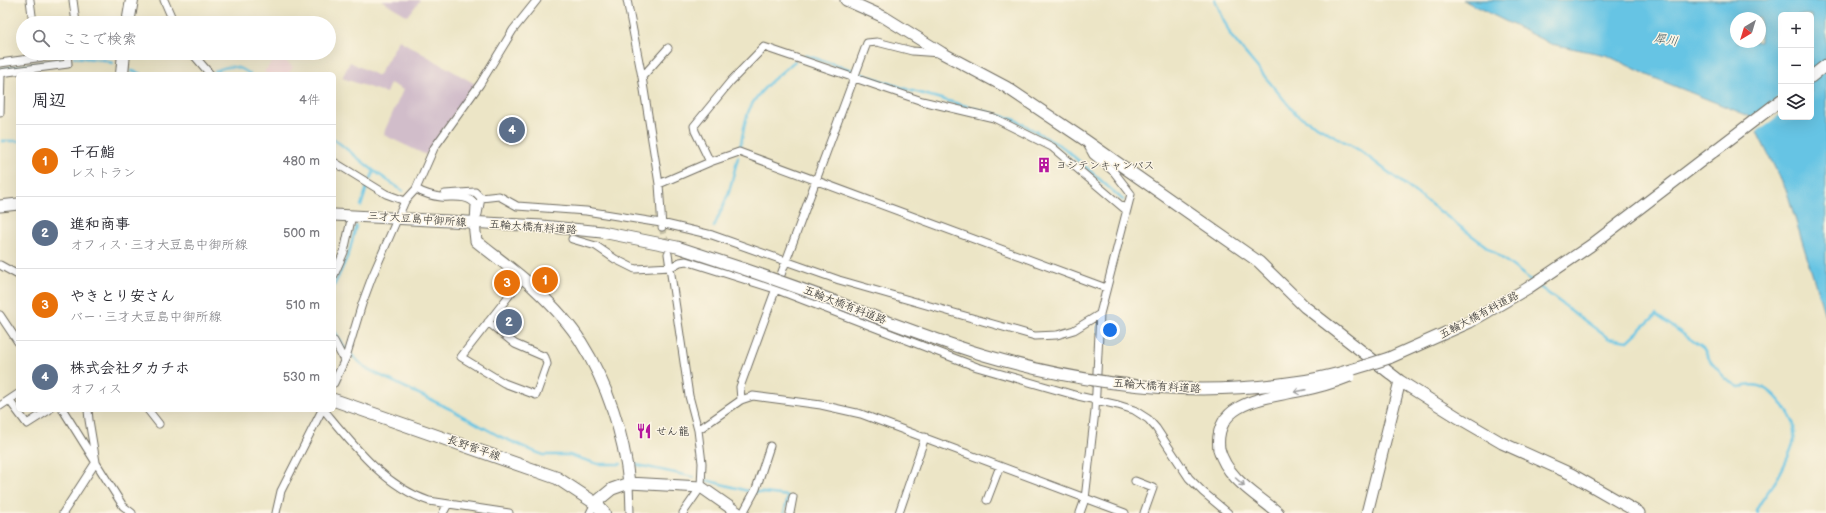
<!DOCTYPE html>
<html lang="ja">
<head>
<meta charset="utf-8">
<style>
	:root { --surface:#fff; --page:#f7f7f7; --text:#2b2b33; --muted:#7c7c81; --line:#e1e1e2; --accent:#b5179e }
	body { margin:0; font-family:"Balsamiq Sans","Klee One",sans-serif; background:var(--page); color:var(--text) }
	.controls { position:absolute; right:12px; top:12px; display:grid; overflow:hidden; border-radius:6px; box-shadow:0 4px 16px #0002 }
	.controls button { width:36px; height:36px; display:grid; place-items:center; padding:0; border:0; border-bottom:1px solid var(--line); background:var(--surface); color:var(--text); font:20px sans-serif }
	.compass { position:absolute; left:1730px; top:12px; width:36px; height:36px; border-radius:50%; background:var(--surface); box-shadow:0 4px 16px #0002; rotate:218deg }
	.you { position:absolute; left:1110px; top:330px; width:14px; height:14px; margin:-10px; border:3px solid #fff; border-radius:50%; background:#1a73e8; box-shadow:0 0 0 6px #1a73e833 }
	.badge { display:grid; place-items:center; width:26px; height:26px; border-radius:50%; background:var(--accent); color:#fff; font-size:13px; font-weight:700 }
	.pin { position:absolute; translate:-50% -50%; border:2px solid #fff; box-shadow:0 1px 4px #0006 }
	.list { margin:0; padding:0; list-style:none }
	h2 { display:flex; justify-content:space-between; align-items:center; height:52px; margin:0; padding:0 16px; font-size:17px }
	h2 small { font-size:13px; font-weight:400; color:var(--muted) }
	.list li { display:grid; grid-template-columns:26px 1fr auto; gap:12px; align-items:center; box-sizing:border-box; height:72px; padding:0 16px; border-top:1px solid var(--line) }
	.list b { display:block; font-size:15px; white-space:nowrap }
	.list p { margin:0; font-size:13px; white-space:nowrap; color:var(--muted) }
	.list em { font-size:13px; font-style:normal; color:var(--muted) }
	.icon { flex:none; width:22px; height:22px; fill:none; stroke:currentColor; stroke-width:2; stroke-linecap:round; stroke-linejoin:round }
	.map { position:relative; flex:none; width:1826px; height:513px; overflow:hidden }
	.search { position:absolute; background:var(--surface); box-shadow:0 4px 16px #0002; left:16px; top:16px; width:320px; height:44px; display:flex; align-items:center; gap:10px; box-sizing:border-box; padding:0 14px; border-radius:22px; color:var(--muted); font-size:15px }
	.panel { position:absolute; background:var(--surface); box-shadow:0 4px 16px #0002; left:16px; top:72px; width:320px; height:340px; border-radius:6px }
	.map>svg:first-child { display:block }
	.built { fill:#f6cfd8 }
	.industrial { fill:#d1bdca }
	.water { fill:#66c4e4; stroke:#487888; fill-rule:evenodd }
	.pier { fill:#ece5c6 }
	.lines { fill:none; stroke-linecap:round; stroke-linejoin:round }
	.stream { stroke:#66c4e4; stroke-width:2.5 }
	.street-tunnel { stroke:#c5c0a7; stroke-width:7; stroke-dasharray:7 3.5; stroke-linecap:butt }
	.street-casing { stroke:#6f6c61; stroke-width:9 }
	.secondary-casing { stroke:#6f6c61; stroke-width:13 }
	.primary-casing { stroke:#6f6c61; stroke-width:14 }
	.street { stroke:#fff; stroke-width:7 }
	.secondary { stroke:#fff; stroke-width:11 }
	.primary { stroke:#fff; stroke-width:12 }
	.secondary-bridge-casing { stroke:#6f6c61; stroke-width:13; stroke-linecap:butt }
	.secondary-bridge { stroke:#fff; stroke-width:11 }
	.oneway { stroke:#a0a0a0 }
	.labels { text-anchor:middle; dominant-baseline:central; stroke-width:3; stroke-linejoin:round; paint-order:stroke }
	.poi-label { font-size:11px; fill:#2b2b2b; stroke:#fcf5e5; text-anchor:start }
	.street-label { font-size:11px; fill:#2b2b2b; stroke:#fcf5e5 }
	.water-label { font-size:12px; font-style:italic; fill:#3d5962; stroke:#fcf5e5 }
</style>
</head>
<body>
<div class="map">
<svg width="1826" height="513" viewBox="0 0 1826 513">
	<rect width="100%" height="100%" fill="#fcf5e5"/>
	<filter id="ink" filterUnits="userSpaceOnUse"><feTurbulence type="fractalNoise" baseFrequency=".025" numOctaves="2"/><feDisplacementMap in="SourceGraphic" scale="8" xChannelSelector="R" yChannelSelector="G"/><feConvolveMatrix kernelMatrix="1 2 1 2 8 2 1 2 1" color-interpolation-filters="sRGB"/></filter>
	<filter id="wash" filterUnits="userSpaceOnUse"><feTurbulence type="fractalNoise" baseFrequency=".012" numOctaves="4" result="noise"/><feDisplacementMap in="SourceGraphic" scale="16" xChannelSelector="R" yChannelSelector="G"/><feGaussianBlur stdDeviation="0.9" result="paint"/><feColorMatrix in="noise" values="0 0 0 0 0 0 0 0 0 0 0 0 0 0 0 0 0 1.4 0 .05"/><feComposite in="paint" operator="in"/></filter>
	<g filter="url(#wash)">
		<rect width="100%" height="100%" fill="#ece5c6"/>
		<path class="built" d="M278 55 293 67 288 74H267L264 72Z"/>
		<path class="industrial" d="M381 0H420L408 16Z
			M399 40 475 84 426 155 384 135 385 130 403 90 390 83 386 93 342 78 350 62 378 76Z"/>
		<path class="water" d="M1463 0H1826V319L1787 192 1749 116 1652 77 1606 55 1551 44ZM1781 15H1811V117H1781ZM1736 18H1760V42H1736Z"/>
		<path class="pier" d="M1781 95V114L1755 133 1748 120Z"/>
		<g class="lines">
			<path class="stream" d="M1215 0 1231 36 1296 114 1359 150 1532 281
				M805 55 852 70
				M74 57 104 60 112 63
				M0 69 61 60
				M132 71 141 74
				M215 71C229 65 238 65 250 74
				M862 74 909 90 1016 120 1064 148 1123 200
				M334 139 374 171 371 178
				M2 141H18
				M740 148C743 136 744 120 750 108 759 89 779 75 795 61
				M374 171 403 191
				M361 206 367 187
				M714 227 729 192 738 157
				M1537 285 1608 338 1628 341 1656 315 1703 348 1711 362 1726 379 1739 387C1756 383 1765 385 1777 398 1785 406 1796 422 1795 434 1795 445 1781 473 1775 482 1768 492 1761 500 1756 511L1758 513
				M334 286 349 253 356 226
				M334 330 345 349 367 369 450 409 499 436 533 451 543 455H569L598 464H621
				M633 464 694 477
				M706 480 748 491 788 496 784 513"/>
		</g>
	</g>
	<g filter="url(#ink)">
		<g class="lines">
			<path class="street-tunnel" d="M662 227 667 248"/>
			<g class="street-casing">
				<path id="street" d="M30 0 33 23
					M73 0 76 23
					M164 0 174 23
					M627 0 642 77 659 184 662 227
					M192 53 210 74
					M0 63 72 53
					M0 73 68 64 67 54
					M642 77 668 48
					M0 113 1 73
					M334 162 386 194 405 201
					M710 162 695 131 694 126 730 82 764 47 922 101 994 118 1052 147 1126 210
					M659 184 710 162 739 152 1106 288
					M416 189C423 193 432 196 441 197 452 198 467 194 475 204L474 223
					M445 194 475 192 481 198 478 214
					M481 198 499 196 517 206 586 211 661 223 712 235 839 280 1035 336 1057 335 1074 330 1100 314
					M572 239 596 246 615 259 635 269 671 267 680 262 686 261 775 289 977 367 1078 396 1118 405 1134 410 1148 419 1156 428 1189 478 1203 492 1228 513
					M668 254 689 396 698 430 702 463 701 487 683 513
					M0 265 18 275
					M334 275 344 252 352 215
					M0 315 18 342
					M488 322 515 344 545 357 547 364 536 395 504 383 461 357 522 279
					M334 341 344 360
					M334 383 346 357 362 304 372 277 405 201 416 189 434 148 480 84 513 30 537 0
					M9 400 27 424 49 410
					M741 400 740 387 786 261 867 43 877 42 912 51 940 53
					M0 406 18 394
					M63 410 123 506 132 513
					M148 410 159 424
					M324 410C353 445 384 486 429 501L509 513
					M698 430 741 400 753 396 821 405 861 414 1125 513
					M1135 481 1153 488 1144 513
					M629 483 630 513
					M987 500 1000 466
					M63 513 96 462 89 420 88 410
					M276 513 281 491 322 410
					M443 513 448 504
					M590 513 595 503
					M743 513 756 489 770 446
					M790 513 793 497
					M899 513 925 437
					M1080 513 1085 499 1095 411 1100 314 1131 194 1114 172 1093 155 1086 142"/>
			</g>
			<g class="secondary-casing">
				<path id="secondary" d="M846 0 884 17 942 53 1006 87 1085 140 1259 262 1305 307 1400 381 1459 418 1502 443 1571 474 1639 513
					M1811 77 1826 65
					M0 206 18 204
					M334 215 542 226 602 232 677 247 744 269
					M474 223 476 241C494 256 515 270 533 287 550 303 569 322 581 342 607 383 624 435 629 483
					M1389 358 1470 322 1528 288 1590 246 1781 100
					M1219 449C1227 479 1256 494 1278 513
					M595 503 612 489 629 483 701 487 738 513
					M1367 513 1400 381"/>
			</g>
			<g class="primary-casing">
				<path id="primary" d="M128 23 132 0
					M122 74 124 53
					M334 400 557 478 595 503 604 513"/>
			</g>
			<use href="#street" class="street"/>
			<use href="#secondary" class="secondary"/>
			<use href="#primary" class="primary"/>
			<g class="secondary-bridge-casing">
				<path id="secondary-bridge" d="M744 269C782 282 820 295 857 310 899 326 941 342 984 355 1085 385 1190 398 1295 382 1327 378 1358 368 1389 358
					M1219 449C1213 400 1268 398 1303 390 1319 387 1335 382 1350 376"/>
			</g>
			<use href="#secondary-bridge" class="secondary-bridge"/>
		</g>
		<defs><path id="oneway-shaft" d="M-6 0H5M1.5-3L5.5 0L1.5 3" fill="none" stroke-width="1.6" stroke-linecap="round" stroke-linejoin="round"/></defs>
		<g class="oneway">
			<use href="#oneway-shaft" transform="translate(1300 391) rotate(168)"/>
			<use href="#oneway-shaft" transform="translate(1240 482) rotate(42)"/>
		</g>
	</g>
	<defs>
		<g id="building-bare" transform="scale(1.2)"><path d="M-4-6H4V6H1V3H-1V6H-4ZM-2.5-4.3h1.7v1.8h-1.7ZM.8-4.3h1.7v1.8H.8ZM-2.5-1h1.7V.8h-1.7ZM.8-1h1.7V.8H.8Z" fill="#b5179e" stroke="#fcf5e5" stroke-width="2.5" paint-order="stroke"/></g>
		<g id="restaurant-bare" transform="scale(1.2)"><path d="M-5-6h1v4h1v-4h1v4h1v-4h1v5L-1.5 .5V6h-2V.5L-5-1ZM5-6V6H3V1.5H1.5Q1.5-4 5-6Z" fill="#b5179e" stroke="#fcf5e5" stroke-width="2.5" paint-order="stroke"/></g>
	</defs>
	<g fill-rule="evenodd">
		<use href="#building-bare" x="1044" y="165"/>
		<use href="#restaurant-bare" x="644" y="431"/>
	</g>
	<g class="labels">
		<g class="poi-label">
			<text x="1056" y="165">ヨシテンキャンバス</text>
			<text x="656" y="431">せん龍</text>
		</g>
		<g class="street-label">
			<text transform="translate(417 219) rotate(4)">三才大豆島中御所線</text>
			<text transform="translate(533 227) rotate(4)">五輪大橋有料道路</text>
			<text transform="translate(845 305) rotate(21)">五輪大橋有料道路</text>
			<text transform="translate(1479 315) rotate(-28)">五輪大橋有料道路</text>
			<text transform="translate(1157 386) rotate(4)">五輪大橋有料道路</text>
			<text transform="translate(474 448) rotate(19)">長野菅平線</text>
		</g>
		<g class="water-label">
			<text transform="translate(1666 40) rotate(9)">犀川</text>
		</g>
	</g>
</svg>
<div class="controls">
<button>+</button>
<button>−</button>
<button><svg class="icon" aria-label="layers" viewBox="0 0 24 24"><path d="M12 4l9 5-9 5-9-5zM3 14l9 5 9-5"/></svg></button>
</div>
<svg class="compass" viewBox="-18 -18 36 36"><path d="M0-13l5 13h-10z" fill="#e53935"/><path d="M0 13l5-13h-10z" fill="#7c7c81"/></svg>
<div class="you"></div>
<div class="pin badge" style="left:545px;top:280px;background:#e8710a">1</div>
<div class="pin badge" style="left:509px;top:322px;background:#5c6f8a">2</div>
<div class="pin badge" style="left:507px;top:283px;background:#e8710a">3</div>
<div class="pin badge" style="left:512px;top:130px;background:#5c6f8a">4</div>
<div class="search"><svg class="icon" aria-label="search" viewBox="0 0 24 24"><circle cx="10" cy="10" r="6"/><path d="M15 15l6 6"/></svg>ここで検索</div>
<section class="panel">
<h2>周辺<small>4件</small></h2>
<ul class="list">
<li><span class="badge" style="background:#e8710a">1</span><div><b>千石鮨</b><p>レストラン</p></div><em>480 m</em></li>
<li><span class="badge" style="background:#5c6f8a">2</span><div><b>進和商事</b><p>オフィス · 三才大豆島中御所線</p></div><em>500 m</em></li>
<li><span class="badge" style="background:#e8710a">3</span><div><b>やきとり安さん</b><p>バー · 三才大豆島中御所線</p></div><em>510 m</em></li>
<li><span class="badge" style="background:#5c6f8a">4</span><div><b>株式会社タカチホ</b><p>オフィス</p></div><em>530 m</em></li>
</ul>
</section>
</div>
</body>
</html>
